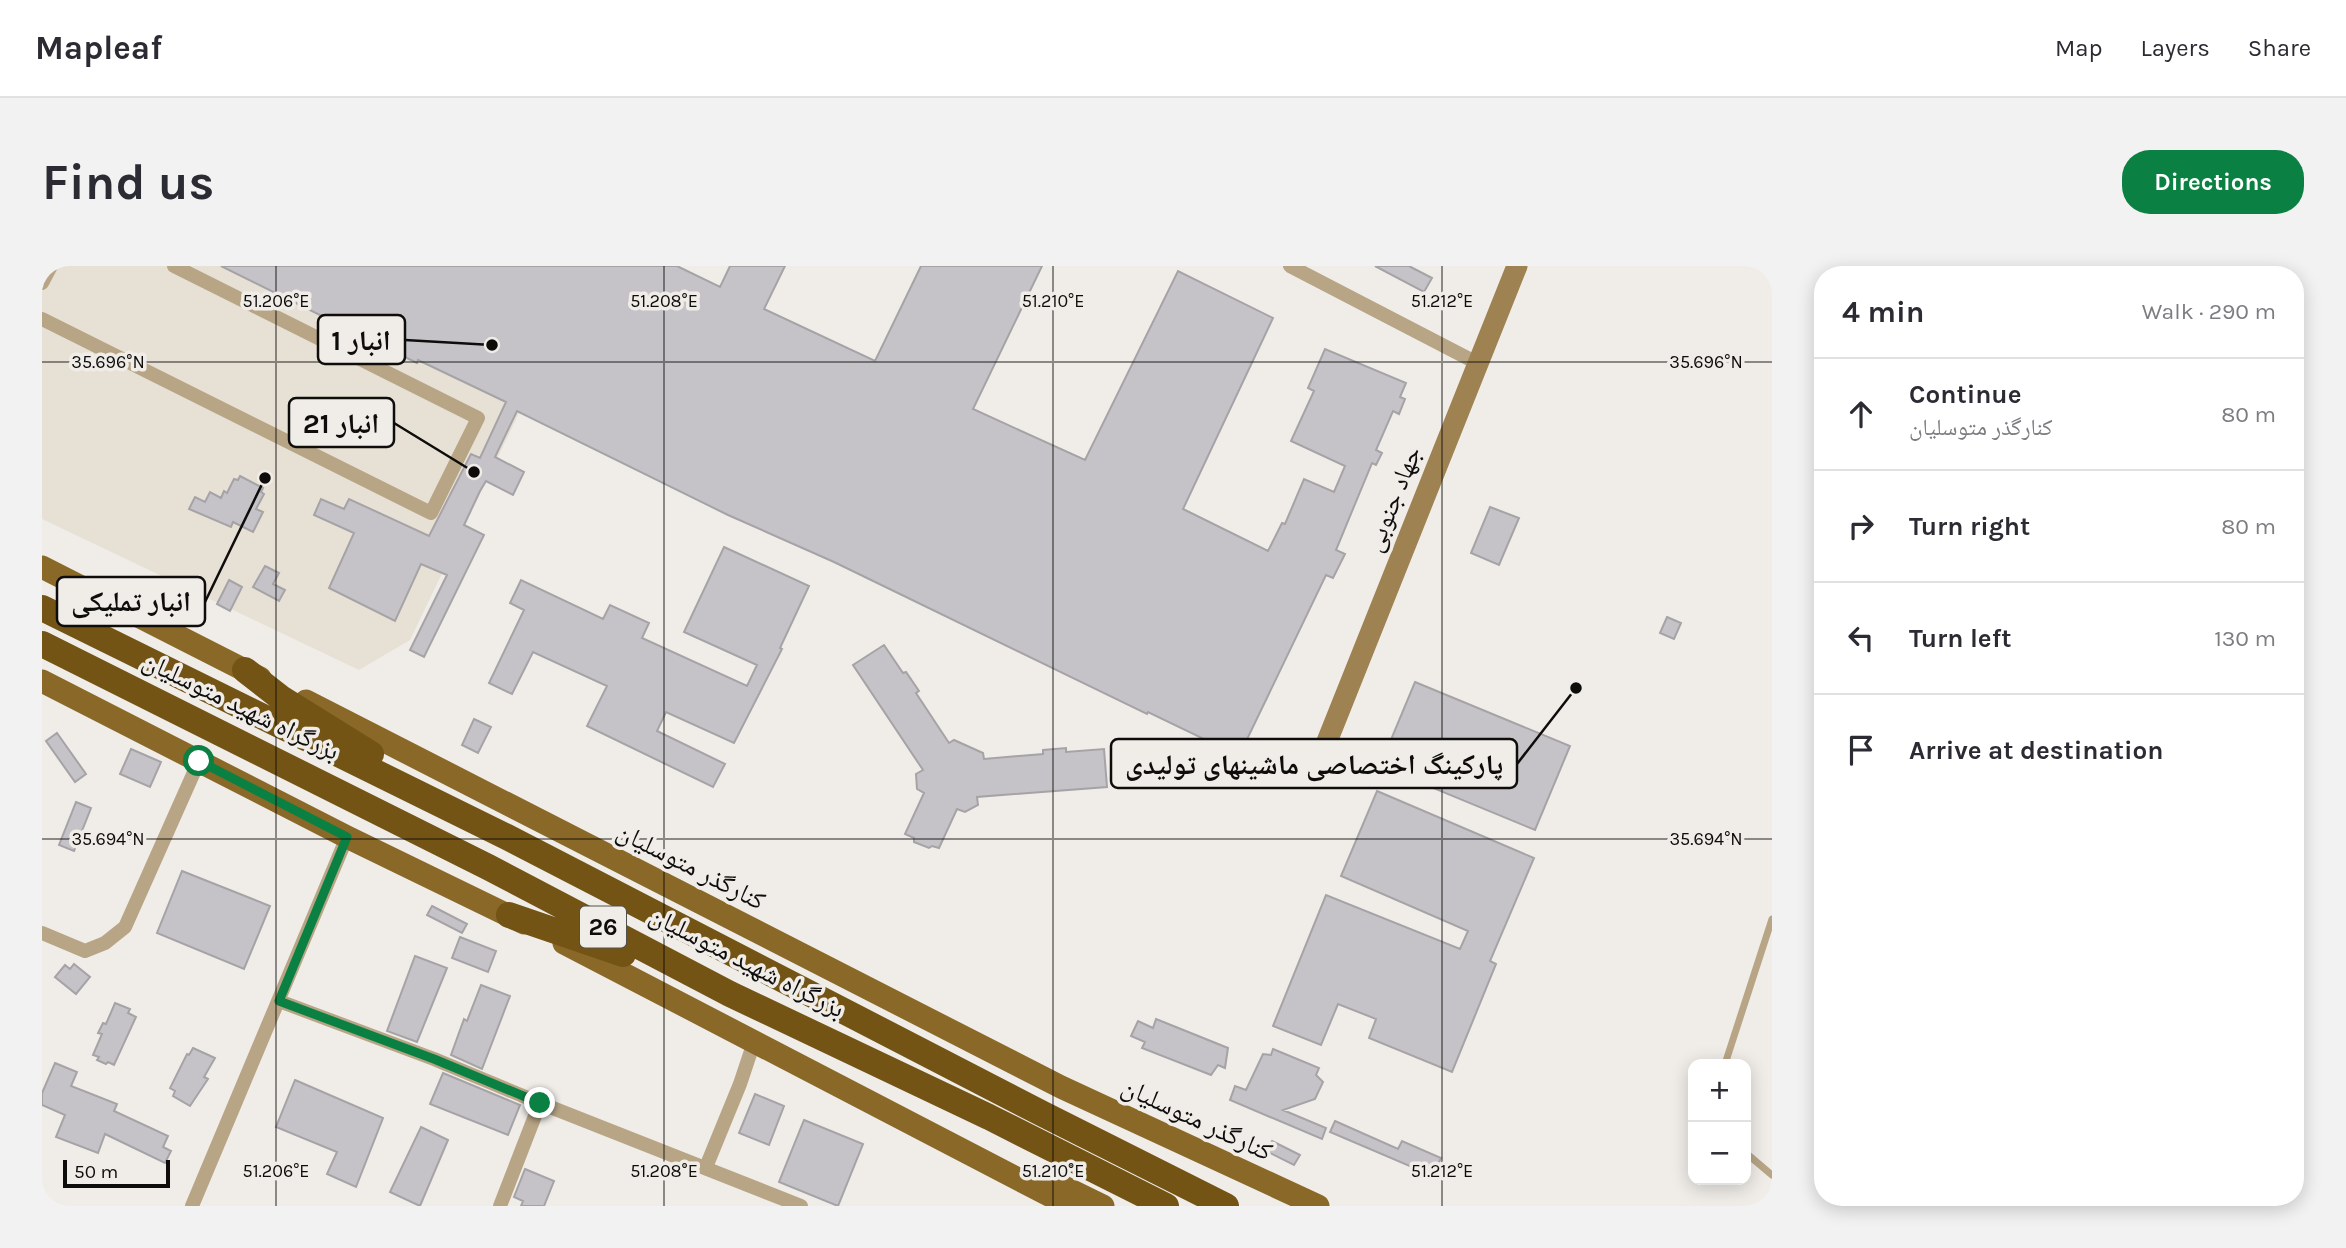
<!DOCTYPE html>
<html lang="en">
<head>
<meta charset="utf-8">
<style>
	:root { --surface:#fff; --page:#f2f2f3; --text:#2b2b33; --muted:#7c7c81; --line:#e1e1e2; --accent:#0b8043 }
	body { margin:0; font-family:Karla,"Noto Naskh Arabic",sans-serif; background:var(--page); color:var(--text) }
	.controls { position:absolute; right:21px; bottom:21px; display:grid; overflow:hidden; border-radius:14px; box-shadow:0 4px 18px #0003 }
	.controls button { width:63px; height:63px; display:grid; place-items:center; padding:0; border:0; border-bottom:2px solid var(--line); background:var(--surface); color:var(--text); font:35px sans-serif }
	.scale { position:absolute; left:21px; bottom:18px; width:107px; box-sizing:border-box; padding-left:7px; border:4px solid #0e0d0b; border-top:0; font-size:19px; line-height:24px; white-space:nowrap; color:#0e0d0b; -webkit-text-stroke:5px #f0ede9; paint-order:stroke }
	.stop { position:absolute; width:21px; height:21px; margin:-16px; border:5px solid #0b8043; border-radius:50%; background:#fff }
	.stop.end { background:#0b8043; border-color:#fff; box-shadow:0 2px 7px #0008 }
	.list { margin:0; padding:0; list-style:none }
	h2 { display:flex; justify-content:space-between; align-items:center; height:91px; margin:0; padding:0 28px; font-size:30px }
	h2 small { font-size:23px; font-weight:400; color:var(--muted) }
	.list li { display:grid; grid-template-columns:46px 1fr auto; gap:21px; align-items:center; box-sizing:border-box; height:112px; padding:0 28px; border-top:2px solid var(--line) }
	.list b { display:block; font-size:26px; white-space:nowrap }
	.list p { margin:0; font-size:23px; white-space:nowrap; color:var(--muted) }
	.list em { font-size:23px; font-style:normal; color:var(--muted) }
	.icon { flex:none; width:38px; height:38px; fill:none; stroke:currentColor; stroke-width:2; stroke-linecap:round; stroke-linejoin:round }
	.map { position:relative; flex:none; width:1730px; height:940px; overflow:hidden; border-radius:28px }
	header { display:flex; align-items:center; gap:42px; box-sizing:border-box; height:98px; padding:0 35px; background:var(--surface); border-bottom:2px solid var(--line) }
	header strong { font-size:33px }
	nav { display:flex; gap:38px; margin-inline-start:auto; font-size:24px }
	.intro { display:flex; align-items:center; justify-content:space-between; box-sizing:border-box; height:168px; padding:0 42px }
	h1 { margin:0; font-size:49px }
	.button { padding:18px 32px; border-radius:28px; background:var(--accent); color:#fff; font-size:24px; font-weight:700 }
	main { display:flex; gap:42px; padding:0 42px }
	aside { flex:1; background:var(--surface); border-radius:28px; box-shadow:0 4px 18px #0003 }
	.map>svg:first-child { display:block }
	.built { fill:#e7e0d5 }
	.building { fill:#c5c3c7; stroke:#a6a3a7; stroke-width:2 }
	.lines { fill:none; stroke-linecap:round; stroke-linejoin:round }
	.lane { stroke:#b8a586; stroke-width:7 }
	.street { stroke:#b8a586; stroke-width:14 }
	.secondary { stroke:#9e8251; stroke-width:21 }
	.primary { stroke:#8a6827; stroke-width:23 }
	.highway { stroke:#735415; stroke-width:26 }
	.route { stroke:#0b8043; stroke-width:9 }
	.ticks { fill:none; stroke:#0e0d0b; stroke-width:2; stroke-opacity:0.45 }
	.labels { text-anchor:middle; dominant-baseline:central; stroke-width:7; stroke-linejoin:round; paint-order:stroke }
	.shield { fill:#f0ede9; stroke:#52504e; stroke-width:2 }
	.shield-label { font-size:24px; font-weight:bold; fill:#0e0d0b }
	.street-label { font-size:26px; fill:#0e0d0b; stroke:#f0ede9 }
	.ticks-label { font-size:18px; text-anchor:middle; fill:#0e0d0b; stroke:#f0ede9; stroke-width:7; stroke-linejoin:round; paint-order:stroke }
	.leader { fill:none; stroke:#0e0d0b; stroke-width:2.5 }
	.callout-dot { fill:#0e0d0b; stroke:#f0ede9; stroke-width:2.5 }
	.callout { fill:#f0ede9; stroke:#0e0d0b; stroke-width:2.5 }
	.callout-label { font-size:28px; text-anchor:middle; font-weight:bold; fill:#0e0d0b }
</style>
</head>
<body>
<header>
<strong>Mapleaf</strong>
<nav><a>Map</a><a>Layers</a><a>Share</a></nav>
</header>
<div class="intro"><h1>Find us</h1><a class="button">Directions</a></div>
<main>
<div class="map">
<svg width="1730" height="940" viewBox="0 0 1730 940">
	<rect width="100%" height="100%" fill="#f0ede9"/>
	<path class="built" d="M0 0H390L518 62 368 374 317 404 0 253Z"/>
	<path class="building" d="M179 0H635L678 21 688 0H743L722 43 833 95 879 0H1000L931 143 1043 194 1136 5 1231 52 1141 243 1226 285 1240 257 1243 258 1262 213 1292 226 1303 200 1249 175 1272 125 1266 122 1283 83 1364 117 1358 131 1363 133 1357 148 1351 145 1334 184 1340 187 1334 199 1330 197 1294 284 1303 288 1291 312 1284 309 1197 490 1106 446 1105 448 792 296 686 249 475 145 453 191 482 206 471 229 444 215 438 225 422 259 442 269 382 391 368 384 405 309 379 298 353 355 287 322 312 267 272 249 279 233 302 243 307 233 387 270 429 188 438 192 464 136 376 94 375 97Z
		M1333 0H1367L1390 12 1382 26Z
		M198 210 221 222 219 226 222 228 214 243 221 246 211 266 191 256 189 261 147 243 153 231 163 236 168 226 179 232 182 225 185 227 192 213 196 214Z
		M1448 241 1477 252 1457 299 1429 287Z
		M682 281 767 320 738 382 740 383 692 477 624 446 615 465 683 498 671 521 545 460 565 420 491 386 470 428 447 417 482 344 468 337 479 314 561 353 568 339 607 357 600 372 705 420 715 399 642 366Z
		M223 300 237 307 231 318 243 324 237 335 211 321Z
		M187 314 200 321 188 345 175 338Z
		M1625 351 1639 357 1632 373 1618 367Z
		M842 379 861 407 864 406 877 425 874 427 907 477 912 474 941 487 942 493 1001 488V484L1024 482V486L1062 483 1065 521 935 531 936 539 923 546 915 543 897 582 890 580 887 582 872 576V572L863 568 882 527 875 523 874 508 881 504 811 399Z
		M1373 416 1528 480 1493 564 1338 500Z
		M432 453 449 461 436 487 420 479Z
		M15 467 44 508 33 516 4 475Z
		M89 483 119 496 108 521 78 508Z
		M1335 525 1492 592 1448 695 1454 698 1410 806 1327 772 1334 753 1296 738 1279 779 1231 760 1284 629 1418 683 1426 665 1299 610Z
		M34 536 49 542 32 585 17 579Z
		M140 605 228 640 202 703 115 667Z
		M390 640 425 658 420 667 385 649Z
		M418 671 454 685 446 706 410 692Z
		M373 690 405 702 375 776 345 765Z
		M32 698 48 711 34 728 13 711 23 699 28 703Z
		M439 719 468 730 440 803 409 789 422 753 425 755Z
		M73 737 88 743 86 747 94 751 72 799 66 796 64 798 55 794 57 791 51 789 60 768 56 767 61 757 64 758Z
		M1114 753 1186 782 1183 802 1176 799 1169 809 1100 782 1103 776 1089 770 1096 755 1111 762Z
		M151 782 173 792 162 811 166 813 148 840 131 830 133 825 128 822 145 788 147 789Z
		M1231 783 1277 802 1274 809 1281 816 1273 833 1241 844 1284 862 1280 873 1188 834 1193 820 1204 824 1221 788 1229 789Z
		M13 797 35 806 29 820 75 838 72 845 126 870 121 881 129 885 123 897 63 868 56 887 14 871 23 849 0 839V827Z
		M401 807 478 839 466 869 388 838Z
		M253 814 341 852 314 921 285 908 295 886 234 861Z
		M713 828 742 840 727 879 697 867Z
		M762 854 821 878 796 940 737 916Z
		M1293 855 1356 883 1360 875 1399 892 1391 910 1288 866Z
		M379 861 406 874 378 940 348 926Z
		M1230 875 1258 889 1252 899 1224 885Z
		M483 903 512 915 502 940H479L481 935 472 931Z"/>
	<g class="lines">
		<path class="lane" d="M1683 798 1730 653
			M1704 887 1730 909"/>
		<path class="street" d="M1248 0 1435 97
			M0 17 9 0
			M0 53 389 247 436 152 132 0
			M0 667 43 685 63 677 83 661 157 495
			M237 735 392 793 498 837 759 940
			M664 901 698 818 712 776
			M150 940 305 571
			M458 940 498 837"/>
		<path class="secondary" d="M1280 488 1475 0"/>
		<path class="primary" d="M0 301 218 412
			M0 415 305 571 482 657
			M264 435 1019 821 1276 940
			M522 677 1028 940
			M1014 917 1061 940"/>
		<path class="highway" d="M0 342 465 571 1001 848 1184 940
			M0 378 446 601 688 728 947 851 1124 940
			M203 404 239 432 329 488
			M467 649 581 688"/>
	</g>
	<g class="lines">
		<path class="route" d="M157 495 305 571 237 735 392 793 498 837"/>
	</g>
	<path class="ticks" d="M234 0V940M622 0V940M1011 0V940M1400 0V940M0 96H1730M0 573H1730"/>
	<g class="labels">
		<rect class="shield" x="538" y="640.5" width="46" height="41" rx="5"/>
		<g class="shield-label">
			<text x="561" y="661">26</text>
		</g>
		<g class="street-label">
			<text transform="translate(1351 233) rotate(-68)">جهاد جنوبی</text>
			<text transform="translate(199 440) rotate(26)">بزرگراه شهید متوسلیان</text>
			<text transform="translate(649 600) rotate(27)">کنارگذر متوسلیان</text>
			<text transform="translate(705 696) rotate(27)">بزرگراه شهید متوسلیان</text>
			<text transform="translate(1155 853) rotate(25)">کنارگذر متوسلیان</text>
		</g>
	</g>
	<g class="ticks-label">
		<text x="234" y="41">51.206°E</text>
		<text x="622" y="41">51.208°E</text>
		<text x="1011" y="41">51.210°E</text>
		<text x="1400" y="41">51.212°E</text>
		<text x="66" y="102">35.696°N</text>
		<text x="1664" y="102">35.696°N</text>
		<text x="66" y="579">35.694°N</text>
		<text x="1664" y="579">35.694°N</text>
		<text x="234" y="911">51.206°E</text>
		<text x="622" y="911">51.208°E</text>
		<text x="1011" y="911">51.210°E</text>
		<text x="1400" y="911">51.212°E</text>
	</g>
	<path class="leader" d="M450 79L363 74M432 206L352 157M223 212L163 336M1534 422L1475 498"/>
	<g class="callout-dot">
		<circle cx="450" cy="79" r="7"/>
		<circle cx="432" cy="206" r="7"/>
		<circle cx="223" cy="212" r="7"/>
		<circle cx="1534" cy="422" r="7"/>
	</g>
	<g class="callout">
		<rect x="276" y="49" width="87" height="49" rx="7"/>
		<rect x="247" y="132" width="105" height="49" rx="7"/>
		<rect x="15" y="311" width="148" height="49" rx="7"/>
		<rect x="1069" y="473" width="406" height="49" rx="7"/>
	</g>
	<g class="callout-label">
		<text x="319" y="84">انبار 1</text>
		<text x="299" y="167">انبار 21</text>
		<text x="89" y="345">انبار تملیکی</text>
		<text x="1272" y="508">پارکینگ اختصاصی ماشینهای تولیدی</text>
	</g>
</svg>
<div class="controls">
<button>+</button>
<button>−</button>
</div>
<div class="scale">50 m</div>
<div class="stop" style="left:157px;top:495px"></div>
<div class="stop end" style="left:498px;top:837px"></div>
</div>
<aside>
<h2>4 min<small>Walk · 290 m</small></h2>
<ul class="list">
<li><svg class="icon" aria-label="ahead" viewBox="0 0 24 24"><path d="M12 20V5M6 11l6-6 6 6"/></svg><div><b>Continue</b><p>کنارگذر متوسلیان</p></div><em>80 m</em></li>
<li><svg class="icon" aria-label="right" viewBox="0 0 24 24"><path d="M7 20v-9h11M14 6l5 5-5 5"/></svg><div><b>Turn right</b></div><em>80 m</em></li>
<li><svg class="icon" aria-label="left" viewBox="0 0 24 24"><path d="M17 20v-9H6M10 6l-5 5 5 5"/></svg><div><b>Turn left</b></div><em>130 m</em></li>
<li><svg class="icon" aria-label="arrive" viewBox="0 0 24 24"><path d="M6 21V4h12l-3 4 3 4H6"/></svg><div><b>Arrive at destination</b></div></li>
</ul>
</aside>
</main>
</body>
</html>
